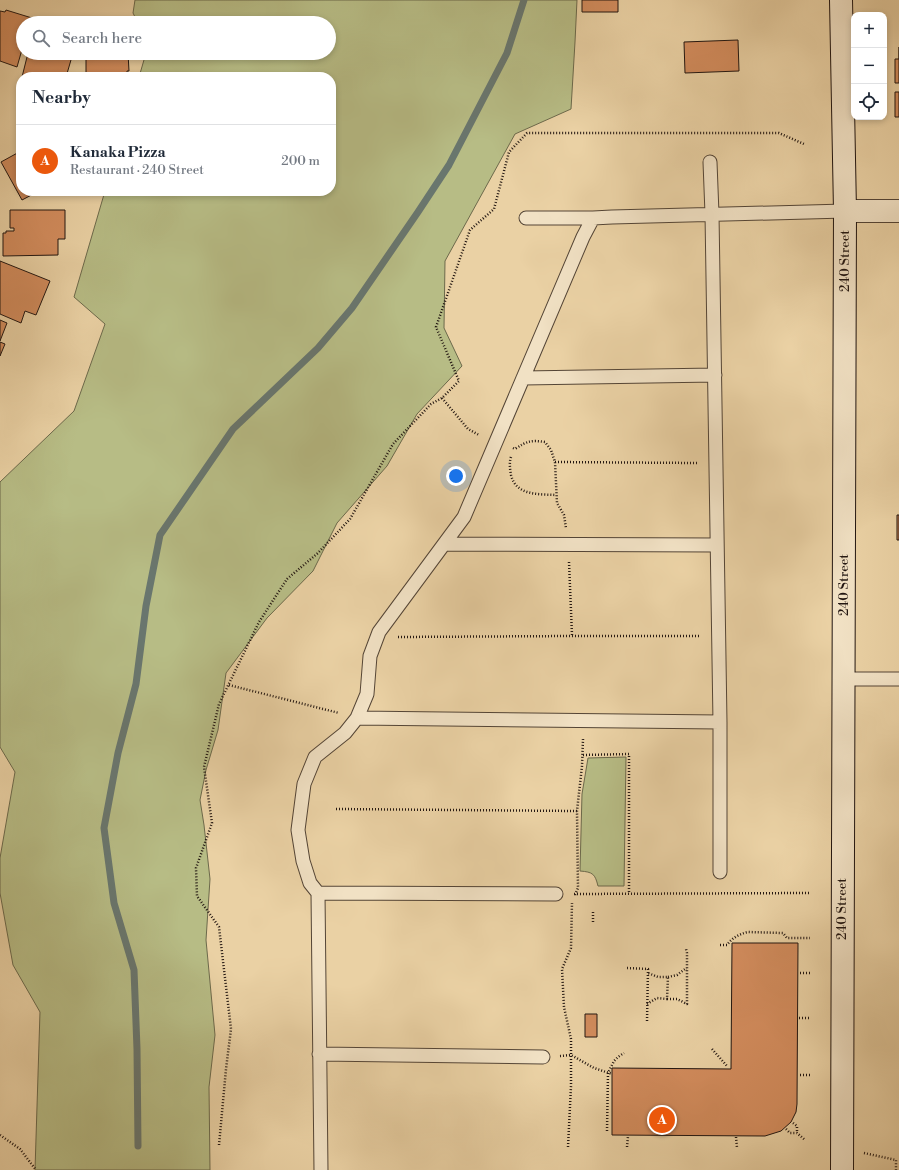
<!DOCTYPE html>
<html lang="en">
<head>
<meta charset="utf-8">
<style>
	:root { --surface:#fff; --page:#f6f6f7; --text:#1f2937; --muted:#747a83; --line:#e0e1e3; --accent:#ea580c }
	body { margin:0; font-family:"Libre Bodoni",serif; background:var(--page); color:var(--text) }
	.controls { position:absolute; right:12px; top:12px; display:grid; overflow:hidden; border-radius:8px; box-shadow:0 2px 6px #0003 }
	.controls button { width:36px; height:36px; display:grid; place-items:center; padding:0; border:0; border-bottom:1px solid var(--line); background:var(--surface); color:var(--text); font:20px sans-serif }
	.you { position:absolute; left:456px; top:476px; width:14px; height:14px; margin:-10px; border:3px solid #fff; border-radius:50%; background:#1a73e8; box-shadow:0 0 0 6px #1a73e833 }
	.badge { display:grid; place-items:center; width:26px; height:26px; border-radius:50%; background:var(--accent); color:#fff; font-size:13px; font-weight:700 }
	.pin { position:absolute; translate:-50% -50%; border:2px solid #fff; box-shadow:0 1px 4px #0006 }
	.list { margin:0; padding:0; list-style:none }
	h2 { display:flex; justify-content:space-between; align-items:center; height:52px; margin:0; padding:0 16px; font-size:17px }
	h2 small { font-size:13px; font-weight:400; color:var(--muted) }
	.list li { display:grid; grid-template-columns:26px 1fr auto; gap:12px; align-items:center; box-sizing:border-box; height:72px; padding:0 16px; border-top:1px solid var(--line) }
	.list b { display:block; font-size:15px; white-space:nowrap }
	.list p { margin:0; font-size:13px; white-space:nowrap; color:var(--muted) }
	.list em { font-size:13px; font-style:normal; color:var(--muted) }
	.icon { flex:none; width:22px; height:22px; fill:none; stroke:currentColor; stroke-width:2; stroke-linecap:round; stroke-linejoin:round }
	.map { position:relative; flex:none; width:899px; height:1170px; overflow:hidden }
	.search { position:absolute; background:var(--surface); box-shadow:0 2px 6px #0003; left:16px; top:16px; width:320px; height:44px; display:flex; align-items:center; gap:10px; box-sizing:border-box; padding:0 14px; border-radius:22px; color:var(--muted); font-size:15px }
	.panel { position:absolute; background:var(--surface); box-shadow:0 2px 6px #0003; left:16px; top:72px; width:320px; height:124px; border-radius:16px }
	.map>svg:first-child { display:block }
	.green { fill:#b7bc85; stroke:#6c694b }
	.lines { fill:none; stroke-linecap:round; stroke-linejoin:round }
	.stream { stroke:#69766e; stroke-width:7 }
	.building { fill:#d28c5d; stroke:#221611 }
	.lane-casing { stroke:#544536; stroke-width:15 }
	.street-casing { stroke:#544536; stroke-width:24 }
	.secondary-casing { stroke:#221611; stroke-width:24 }
	.path { stroke:#221611; stroke-width:2.5; stroke-dasharray:1 2; stroke-linecap:butt }
	.lane { stroke:#f1e1c4; stroke-width:13 }
	.street { stroke:#f1e1c4; stroke-width:22 }
	.secondary { stroke:#f1e1c4; stroke-width:22 }
	.labels { text-anchor:middle; dominant-baseline:central; stroke-width:3.5; stroke-linejoin:round; paint-order:stroke }
	.street-label { font-size:13px; fill:#221611; stroke:#f1e1c4 }
</style>
</head>
<body>
<div class="map">
<svg width="899" height="1170" viewBox="0 0 899 1170">
	<rect width="100%" height="100%" fill="#ead1a4"/>
	<filter id="stains"><feTurbulence type="fractalNoise" baseFrequency=".005" numOctaves="4"/><feColorMatrix values="0 0 0 0 .2 0 0 0 0 .09 0 0 0 0 .02 0 0 0 .5 -.17"/></filter>
	<radialGradient id="worn" r=".72"><stop offset=".6" stop-color="#630" stop-opacity="0"/><stop offset="1" stop-color="#630" stop-opacity=".3"/></radialGradient>
	<path class="green" d="M135 0H577L575 42 571 109 515 134 445 261 444 328 462 366 417 414 387 466 337 523 313 571 267 618 226 673 218 730 206 770 200 800 204 825 210 879 206 940 215 1035 209 1087 210 1170H35L40 1012 13 965 0 893V858L15 772 0 747V482L74 411 105 324 74 297 105 191H331V77H139L146 53H329V23H138L133 13Z
		M626 757 624 886H598C595 874 593 872 580 871L582 794 588 758Z"/>
	<g class="lines">
		<path class="stream" d="M138 1146 137 1049 134 970 114 903 104 828 118 753 136 684 146 606 160 535 233 429 318 348 352 308 418 212 449 165 507 53 524 0"/>
	</g>
	<path class="building" d="M582 0H618V12H582Z
		M6 10 32 18 30 23H23V46L17 67 0 61V11L5 12Z
		M738 40 739 71 685 73 684 42Z
		M899 47V83H895V59H899Z
		M28 53H73L66 77 48 76V77H22Z
		M86 53H128L129 71H127V77H111V75H96V77H86Z
		M895 92H899V117H895Z
		M21 151V191H39L22 200 1 162Z
		M10 210H65V239H58V255L3 256V233H6V231H14V228H10Z
		M0 261 50 281 36 315 25 311 21 323 0 314Z
		M0 320 7 323 0 341Z
		M0 342 5 344 0 356Z
		M897 515H899V540H897Z
		M732 943H798L797 1104 796 1112 791 1122 781 1131 765 1136 612 1135V1068L731 1069Z
		M585 1014H597V1037H585Z"/>
	<g class="lines">
		<g class="lane-casing">
			<path id="lane" d="M710 162 712 214 720 722V872
				M526 218H593
				M523 378 715 375
				M444 544 717 545
				M843 679H899
				M357 718 720 722
				M318 893 556 894
				M319 1054 543 1057
				M321 1170 318 893 310 883 303 861 298 830 304 784 315 757 345 733 357 718 367 694 370 656 379 632 464 517 583 237 593 218 612 217 845 211"/>
		</g>
		<g class="street-casing">
			<path id="street" d="M845 211H899"/>
		</g>
		<g class="secondary-casing">
			<path id="secondary" d="M841 0 845 211 842 1170"/>
		</g>
		<path class="path" d="M442 398 468 429 479 435
			M513 448 515 449C527 441 531 440 545 442L551 450 555 462 557 503 564 515 566 528
			M511 457C509 463 510 469 511 475 516 496 539 494 556 495
			M555 462 698 463
			M569 562 572 635
			M398 637 572 636H701
			M229 685 339 713
			M583 755 629 754V893
			M336 809 577 811
			M574 894 809 893
			M575 895 578 888 577 811 582 766 583 739
			M593 912V922
			M720 945H727C732 938 739 934 748 932L783 933 787 938H810
			M627 968 648 969 647 1022
			M800 973H810
			M668 977 677 975 685 969H687
			M667 999H677L687 1004V953L686 949
			M647 1004 657 998 667 999 668 977H658L648 973
			M799 1018H811
			M712 1049 727 1066
			M560 1056 571 1055 594 1068 612 1074
			M800 1075H811
			M793 1123 797 1126V1133
			M786 1129 790 1133H797L805 1140
			M607 1131 608 1073 614 1061 618 1057 624 1053
			M0 1135 20 1149 36 1170
			M736 1137 737 1148
			M219 1145 226 1069 231 1029 219 927 197 896 196 868 212 823 204 767 219 704 259 622 287 579 318 553 350 519 393 444 431 404 442 398 459 381 436 327 470 230 494 209 509 152 527 133H779L804 144
			M568 1147 571 1086V1039L564 1007 562 969 571 948 572 903
			M627 1147 628 1136
			M864 1153 896 1160V1170"/>
		<use href="#lane" class="lane"/>
		<use href="#street" class="street"/>
		<use href="#secondary" class="secondary"/>
	</g>
	<g class="labels">
		<g class="street-label">
			<text transform="translate(845 261) rotate(-90)">240 Street</text>
			<text transform="translate(844 585) rotate(-90)">240 Street</text>
			<text transform="translate(842 909) rotate(-90)">240 Street</text>
		</g>
	</g>
	<rect width="100%" height="100%" filter="url(#stains)"/>
	<rect width="100%" height="100%" fill="url(#worn)"/>
</svg>
<div class="controls">
<button>+</button>
<button>−</button>
<button><svg class="icon" aria-label="locate" viewBox="0 0 24 24"><circle cx="12" cy="12" r="6"/><path d="M12 2v4M12 18v4M2 12h4M18 12h4"/></svg></button>
</div>
<div class="you"></div>
<div class="pin badge" style="left:662px;top:1120px">A</div>
<div class="search"><svg class="icon" aria-label="search" viewBox="0 0 24 24"><circle cx="10" cy="10" r="6"/><path d="M15 15l6 6"/></svg>Search here</div>
<section class="panel">
<h2>Nearby<small></small></h2>
<ul class="list">
<li><span class="badge">A</span><div><b>Kanaka Pizza</b><p>Restaurant · 240 Street</p></div><em>200 m</em></li>
</ul>
</section>
</div>
</body>
</html>
